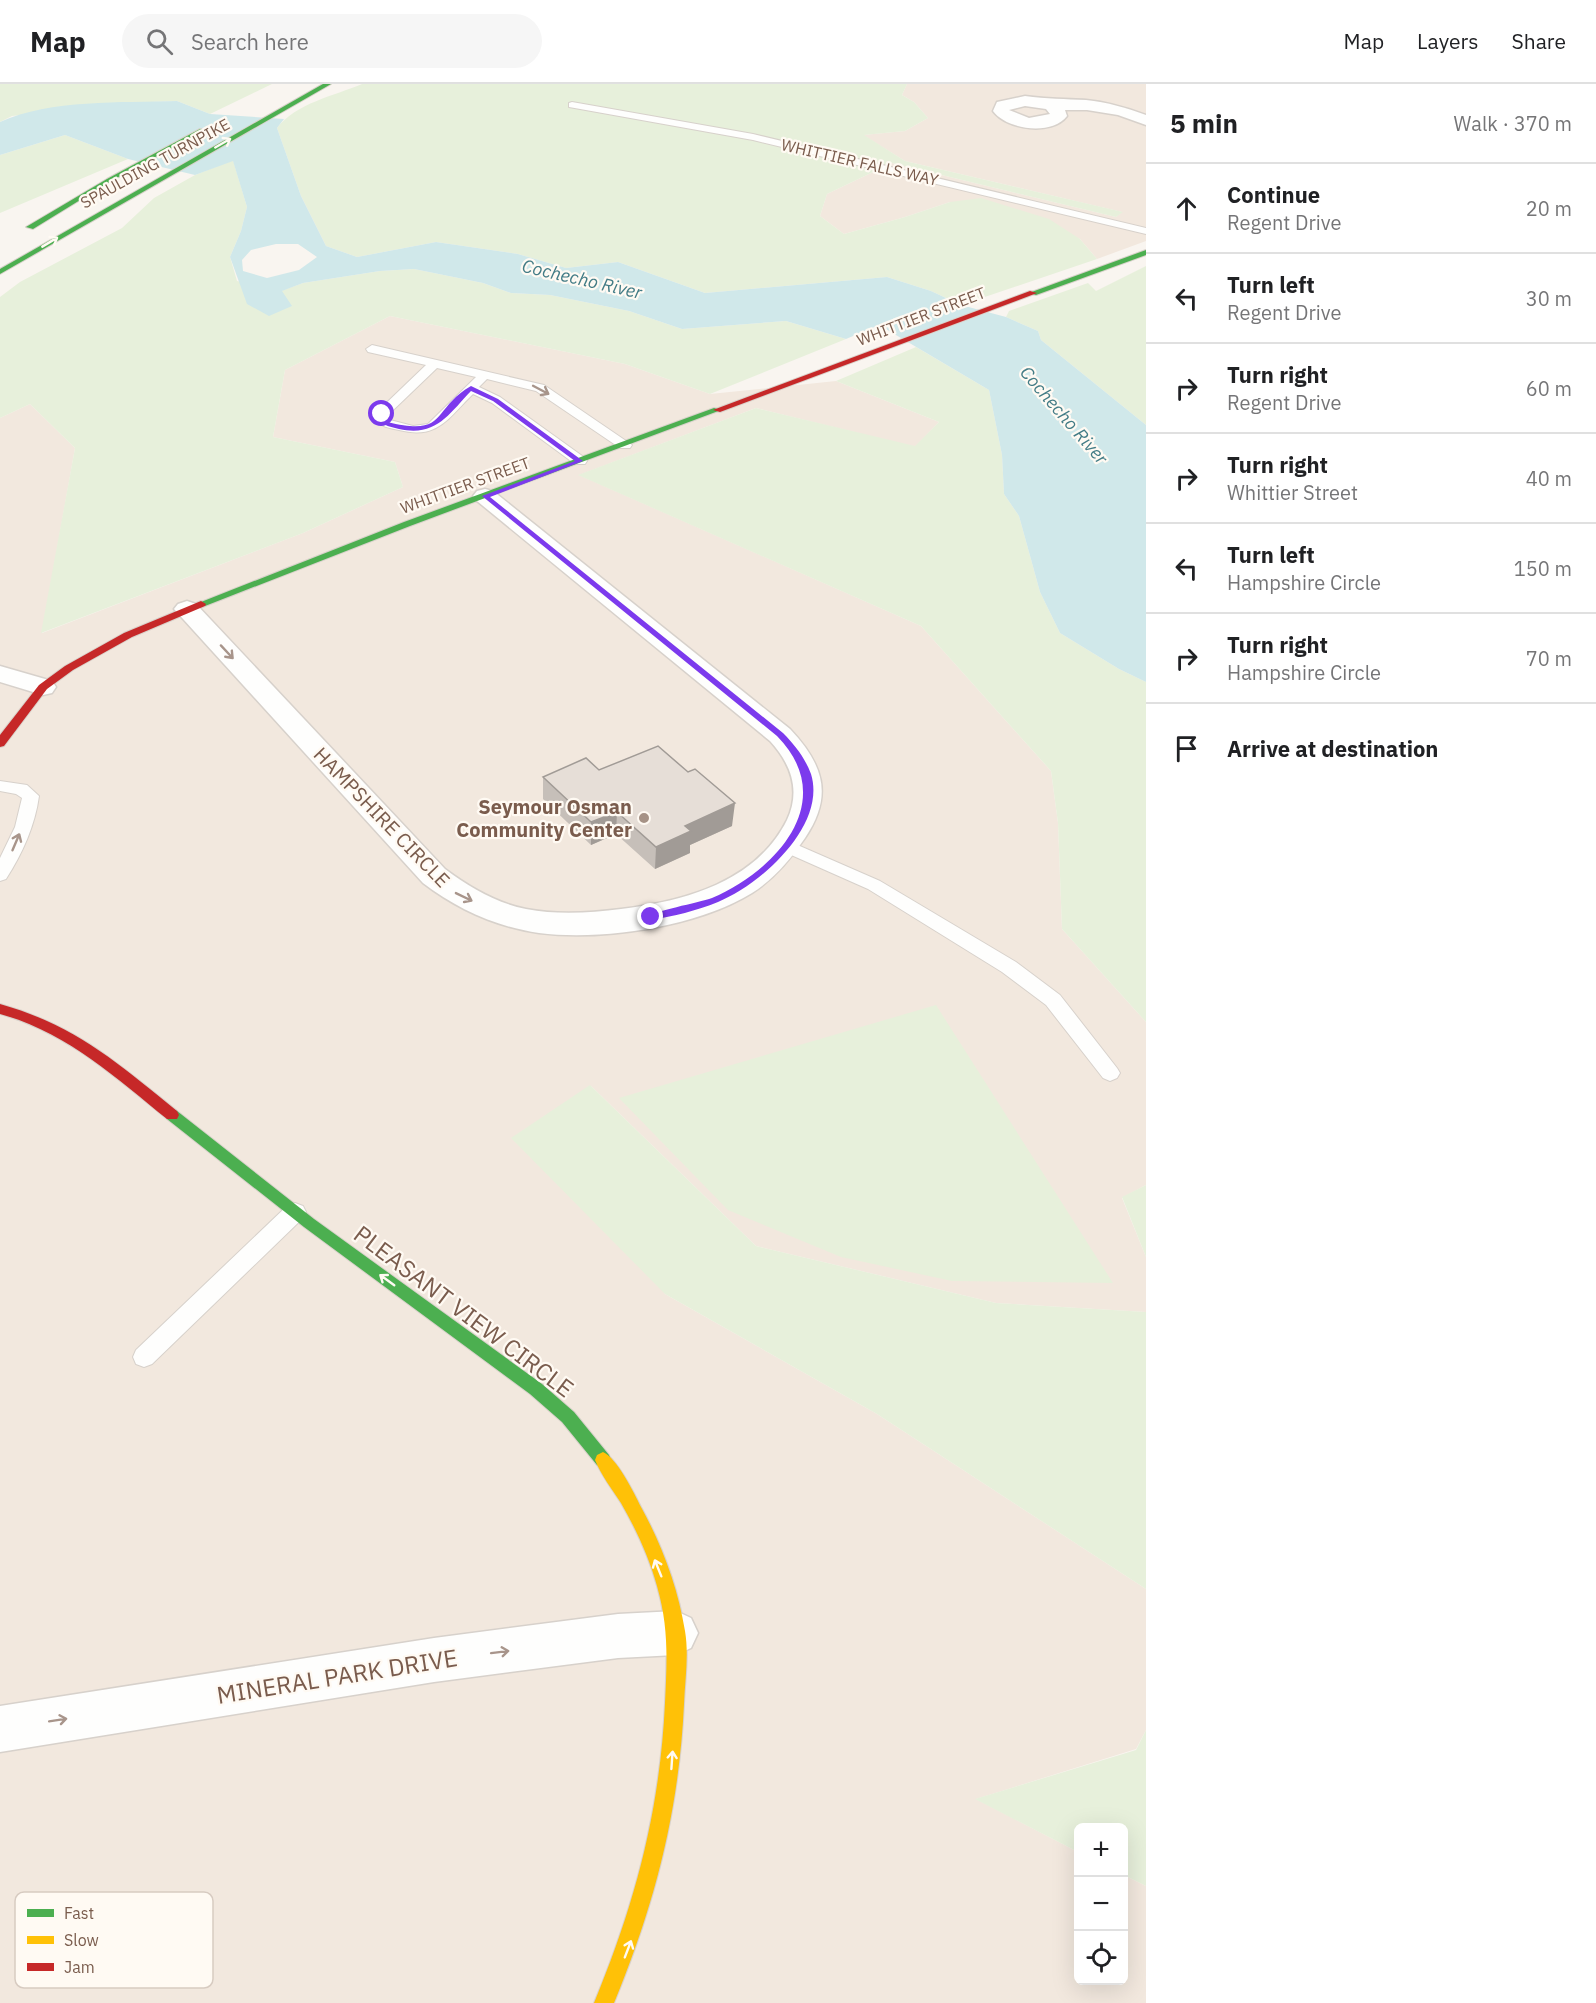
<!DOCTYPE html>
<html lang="en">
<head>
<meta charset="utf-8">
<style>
	:root { --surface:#fff; --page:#f6f6f6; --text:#202124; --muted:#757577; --line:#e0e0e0 }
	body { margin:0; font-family:"IBM Plex Sans",sans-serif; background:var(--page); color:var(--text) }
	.controls { position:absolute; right:18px; bottom:18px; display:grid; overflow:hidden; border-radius:9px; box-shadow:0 6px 24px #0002 }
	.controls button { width:54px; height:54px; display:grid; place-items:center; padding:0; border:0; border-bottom:2px solid var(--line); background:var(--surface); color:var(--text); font:30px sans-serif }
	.stop { position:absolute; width:18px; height:18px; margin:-14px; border:4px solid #7c3aed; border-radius:50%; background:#fff }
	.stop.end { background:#7c3aed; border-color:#fff; box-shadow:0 2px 6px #0008 }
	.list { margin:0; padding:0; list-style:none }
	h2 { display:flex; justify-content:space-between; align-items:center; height:78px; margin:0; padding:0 24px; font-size:26px }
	h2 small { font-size:20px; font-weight:400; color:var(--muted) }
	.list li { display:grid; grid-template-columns:39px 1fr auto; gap:18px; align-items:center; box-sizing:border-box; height:90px; padding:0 24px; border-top:2px solid var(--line) }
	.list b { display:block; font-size:22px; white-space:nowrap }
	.list p { margin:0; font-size:20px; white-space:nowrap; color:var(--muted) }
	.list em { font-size:20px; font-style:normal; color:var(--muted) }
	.icon { flex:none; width:33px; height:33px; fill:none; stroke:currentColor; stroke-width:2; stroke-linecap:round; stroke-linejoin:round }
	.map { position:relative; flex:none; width:1146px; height:1919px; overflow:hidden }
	header { display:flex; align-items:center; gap:36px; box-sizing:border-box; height:84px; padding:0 30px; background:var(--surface); border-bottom:2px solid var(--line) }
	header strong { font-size:28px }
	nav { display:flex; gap:33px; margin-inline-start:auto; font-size:21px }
	.search { width:420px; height:54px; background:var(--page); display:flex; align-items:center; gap:15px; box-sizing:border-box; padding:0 21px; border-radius:33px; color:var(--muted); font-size:22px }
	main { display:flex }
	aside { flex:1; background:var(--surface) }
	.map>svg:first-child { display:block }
	.residential { fill:#f2e8de }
	.green { fill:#e7f0db }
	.water { fill:#d0e8ea; fill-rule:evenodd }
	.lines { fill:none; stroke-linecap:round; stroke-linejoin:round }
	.lane-casing { stroke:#d7d1cb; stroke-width:2 }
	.street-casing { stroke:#d7d1cb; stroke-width:3 }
	.fast-casing { stroke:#d9d2cb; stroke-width:2 }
	.slow-casing { stroke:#d9d2cb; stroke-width:2 }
	.jam-casing { stroke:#d9d2cb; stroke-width:2 }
	.lane { fill:#fefefd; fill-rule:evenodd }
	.street { fill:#fefefd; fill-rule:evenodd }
	.fast { fill:#4caf50; fill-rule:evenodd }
	.slow { fill:#ffc107; fill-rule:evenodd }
	.jam { fill:#c62828; fill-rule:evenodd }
	.wall { fill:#c6bfb9 }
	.shaded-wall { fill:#a19b96 }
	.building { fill:#e6ded7; stroke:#a19b96; stroke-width:1.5 }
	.oneway { stroke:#fffaf3 }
	.oneway2 { stroke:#a8958b }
	.route { fill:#7c3aed }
	.poi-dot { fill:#a69286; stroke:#fffaf3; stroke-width:2 }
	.labels { text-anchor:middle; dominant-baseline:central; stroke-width:4.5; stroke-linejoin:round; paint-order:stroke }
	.far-street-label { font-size:16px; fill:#7a5c4d; stroke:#fffaf3 }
	.far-water-label { font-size:18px; font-style:italic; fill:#437c86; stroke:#fffaf3 }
	.poi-label { font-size:20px; font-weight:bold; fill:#7a5c4d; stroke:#fffaf3; text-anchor:end }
	.street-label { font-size:20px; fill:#7a5c4d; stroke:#fffaf3 }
	.near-street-label { font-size:24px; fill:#7a5c4d; stroke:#fffaf3 }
	.key { fill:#fffaf3; stroke:#d7cbc1; stroke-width:1.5 }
	.key-label { font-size:16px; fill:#7a5c4d }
</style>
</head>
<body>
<header>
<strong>Map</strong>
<div class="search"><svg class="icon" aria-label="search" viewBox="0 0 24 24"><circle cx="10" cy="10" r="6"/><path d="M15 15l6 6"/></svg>Search here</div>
<nav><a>Map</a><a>Layers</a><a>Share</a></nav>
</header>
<main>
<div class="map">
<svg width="1146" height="1919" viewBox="0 0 1146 1919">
	<rect width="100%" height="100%" fill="#f9f5f0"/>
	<path class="residential" d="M907 0H1146V157L1097 175 1080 155 950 118 905 133 844 150 820 132 827 110 892 79 1116 133 1122 128 905 77 863 51 905 47 928 34 914 18 902 11Z
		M390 232 625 280 710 310 836 297 939 338 915 363 756 324 579 391 921 542 1051 687 1058 739 1062 845 1146 938V1101L1122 1114 1146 1173V1228L996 1219 756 1162 591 1002 665 1210 877 1330 1146 1505V1646L1136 1665 976 1715 1078 1768V1896H1124V1791L1146 1802V1919H0V334L30 320 75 364 42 549 303 449 403 403 395 378 273 353 285 286Z"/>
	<path class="green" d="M0 0H272L210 30 177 17 126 19 12 32 0 38Z
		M362 0H907L902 11 914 18 928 34 905 47 864 51 905 77 1123 128 1116 133 892 79 827 110 820 132 844 150 905 133 950 118 981 114 1049 135 1080 155 1097 175 961 221 931 207 887 193 705 209 618 178 566 184 518 170 436 158 357 173 326 162 301 112 277 44C296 19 334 12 362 0Z
		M65 51 128 75 0 129V71Z
		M233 76 247 123 241 147 230 173 237 197 281 207 303 199 380 187 414 185 483 199 511 209 550 211 629 227 682 245 786 237 846 255 710 310 625 280 390 232 285 286 273 353 395 378 403 403 303 449 41 549 75 364 30 320 0 334V213L20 198 122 144 154 114 195 91Z
		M1146 182V341L1041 256 1038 247 1006 233 1009 227 1088 199 1096 207Z
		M916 263 989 306 1002 371 1004 410 1019 432 1040 508 1060 549 1119 585 1146 598V938L1062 845 1058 739 1051 687 921 542 578 391 756 324 915 362 939 338 836 297Z
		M936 921 1113 1199 952 1197 841 1173 728 1126 619 1014Z
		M590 1001 756 1162 996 1219 1146 1228V1505L877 1330 665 1210 511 1054Z
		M1146 1101V1173L1122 1113Z
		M1146 1646V1802L1124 1791V1744H1078V1768L975 1715 1136 1666Z"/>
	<path class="water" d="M177 17 210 30 284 35 277 44 301 112 326 162 357 173 436 158 518 170 566 184 618 178 705 209 887 193 931 207 961 221 1006 233 1038 247 1041 256 1146 341V598L1119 585 1060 549 1040 508 1019 432 1004 410 1002 371 989 306 879 241 846 255 786 237 682 245 629 227 550 211 511 209 483 199 414 185 380 187 303 199 282 207 292 222 269 232 247 220 230 173 241 147 247 123 233 77 195 91 128 75 65 51 0 71V38C51 15 121 19 177 17ZM276 160H298L317 173 299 186 267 194 243 187 242 176 251 166Z"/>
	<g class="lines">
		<g class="lane-casing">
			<path id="lane" d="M572 18 753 50 1146 144V150L753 56 569 23V19Z
				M372 261 544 301 632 361 630 364H620L536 307 487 295 479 303 500 313 585 374 587 377 585 380H575L492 319 473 310C448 334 438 356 399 346 389 344 381 343 375 335L378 327 426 281 368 268 366 265ZM437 284 476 293 428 340 413 342 390 336 388 331Z
				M0 697 27 701 39 712C35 742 22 770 6 795L0 797V774L15 743 22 714 16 710 0 707Z
				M786 756 880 797 1016 878 1060 911 1117 984 1120 989 1117 994 1110 997 1103 994 1046 921 1002 888 868 805 780 766 777 762 780 758Z
				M295 1119 303 1122 306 1128 303 1134 152 1280 144 1283 136 1280 133 1273 136 1266 287 1122Z"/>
		</g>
		<g class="street-casing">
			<path id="street" d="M1025 12C1046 15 1066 15 1086 16 1107 18 1127 24 1146 31V41L1118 31 1087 26H1065L1067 32C1052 52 1007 46 993 27L997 18ZM1025 22 1046 25 1050 30 1029 34 1009 26Z
				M485 405 493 407 790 645C823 680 834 711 805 754 790 776 774 795 752 809 697 843 602 857 539 849 497 843 457 825 423 799L174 525 178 520 187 517 196 520 445 785C469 803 496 819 526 825 557 831 590 829 621 825 685 817 756 798 787 736 801 706 791 680 770 657L477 417 473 412 477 407Z
				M0 582 52 597 56 603 52 609 43 611 0 598Z
				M676 1527 691 1534 698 1549 691 1564 676 1571 618 1574 434 1598 0 1668V1622L434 1554 618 1530Z"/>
		</g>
		<g class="fast-casing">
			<path id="fast" d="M323 0H331L0 190V185Z
				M200 45 205 46 111 97 33 145 26 143 107 95Z
				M1146 166V171L1036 211 1029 209Z
				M714 324 721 326 410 442 205 522H197L196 520 404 438Z
				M172 1025 177 1027 314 1135 542 1300 574 1328 609 1371 611 1376 609 1381 603 1384 597 1381 562 1338 530 1310 304 1143 167 1035 165 1031 167 1027Z"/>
		</g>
		<g class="slow-casing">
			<path id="slow" d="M603 1368C617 1374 634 1409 641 1423 662 1461 678 1504 685 1547 689 1571 685 1596 684 1620 679 1727 655 1820 614 1919H594C635 1820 660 1727 665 1619 667 1577 669 1544 657 1502 649 1473 636 1445 621 1419 612 1405 601 1391 595 1376L597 1371Z"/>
		</g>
		<g class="jam-casing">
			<path id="jam" d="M1030 207 1037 209 720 328 713 326Z
				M201 517 206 520 205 522 132 553 73 586 47 605 4 662 0 663V651L39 601 65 582 124 549Z
				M0 920C75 941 118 979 177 1027L179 1031 177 1035H167C115 993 66 948 0 930Z"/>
		</g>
		<use href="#lane" class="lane"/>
		<use href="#street" class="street"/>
		<use href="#fast" class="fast"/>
		<use href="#slow" class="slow"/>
		<use href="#jam" class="jam"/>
	</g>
	<path class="wall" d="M599 686 688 688 732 742 690 761V769L655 785 616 750 591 761 543 715V693Z"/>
	<path class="shaded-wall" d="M735 719 732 742 690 761V769L655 785 656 763 685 742Z
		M617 728 616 750 591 761V738Z"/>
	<path class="building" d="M658 662 688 688 695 685 735 719 685 742 691 747 656 763 617 728 591 738 543 693 586 674 599 686Z"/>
	<defs><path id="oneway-shaft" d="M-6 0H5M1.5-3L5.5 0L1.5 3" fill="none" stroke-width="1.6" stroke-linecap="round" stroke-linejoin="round" transform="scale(1.5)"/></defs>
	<g class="oneway">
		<use href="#oneway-shaft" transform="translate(223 59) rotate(-30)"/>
		<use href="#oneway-shaft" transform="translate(50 158) rotate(-31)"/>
		<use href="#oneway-shaft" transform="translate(387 1196) rotate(-144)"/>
		<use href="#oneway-shaft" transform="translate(658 1484) rotate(-112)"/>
		<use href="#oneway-shaft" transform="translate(672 1676) rotate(-86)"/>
		<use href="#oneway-shaft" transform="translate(628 1865) rotate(-69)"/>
	</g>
	<g class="oneway2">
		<use href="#oneway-shaft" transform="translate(541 306) rotate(28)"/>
		<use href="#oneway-shaft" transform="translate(227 568) rotate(47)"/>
		<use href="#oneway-shaft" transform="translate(16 758) rotate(-67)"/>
		<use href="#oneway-shaft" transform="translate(464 813) rotate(26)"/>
		<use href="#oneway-shaft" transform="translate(500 1568) rotate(-7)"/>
		<use href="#oneway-shaft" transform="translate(58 1636) rotate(-9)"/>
	</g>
	<path class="route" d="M471 302 498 315 583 377 490 413 783 649C795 661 805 674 811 690 827 742 760 801 718 818 696 827 674 832 651 836L647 833C653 827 698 819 712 814 777 786 840 716 777 652L482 412 575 377 493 317 471 307C448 331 436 353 399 345 391 343 384 342 378 335L382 328 385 330 384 335 387 338C449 353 430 326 471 302Z"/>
	<circle class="poi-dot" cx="644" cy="734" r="6"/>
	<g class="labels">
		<g class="far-street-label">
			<text transform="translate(860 78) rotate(13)">WHITTIER FALLS WAY</text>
			<text transform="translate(155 79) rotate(-29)">SPAULDING TURNPIKE</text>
			<text transform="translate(921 232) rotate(-21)">WHITTIER STREET</text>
			<text transform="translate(465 401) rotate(-20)">WHITTIER STREET</text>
		</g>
		<g class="far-water-label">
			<text transform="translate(582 195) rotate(13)">Cochecho River</text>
			<text transform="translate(1064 331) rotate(49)">Cochecho River</text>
		</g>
		<g class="poi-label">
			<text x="632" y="722">Seymour Osman<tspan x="632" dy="23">Community Center</tspan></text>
		</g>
		<g class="street-label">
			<text transform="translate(382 733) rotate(46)">HAMPSHIRE CIRCLE</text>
		</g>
		<g class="near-street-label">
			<text transform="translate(464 1227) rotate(37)">PLEASANT VIEW CIRCLE</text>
			<text transform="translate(337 1592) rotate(-9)">MINERAL PARK DRIVE</text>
		</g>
	</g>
	<rect x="15" y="1808" width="198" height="96" rx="9" class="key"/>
	<rect x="27" y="1825" width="27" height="8" fill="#4caf50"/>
	<rect x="27" y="1852" width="27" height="8" fill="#ffc107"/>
	<rect x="27" y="1879" width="27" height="8" fill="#c62828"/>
	<g class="key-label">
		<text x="64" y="1835">Fast</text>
		<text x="64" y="1862">Slow</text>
		<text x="64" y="1889">Jam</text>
	</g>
</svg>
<div class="controls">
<button>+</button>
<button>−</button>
<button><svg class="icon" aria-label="locate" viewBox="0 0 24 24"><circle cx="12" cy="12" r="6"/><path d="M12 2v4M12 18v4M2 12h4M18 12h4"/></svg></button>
</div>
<div class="stop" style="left:382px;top:330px"></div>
<div class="stop end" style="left:651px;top:833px"></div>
</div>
<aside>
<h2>5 min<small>Walk · 370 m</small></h2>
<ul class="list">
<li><svg class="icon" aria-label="ahead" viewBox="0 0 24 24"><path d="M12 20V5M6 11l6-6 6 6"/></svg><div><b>Continue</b><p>Regent Drive</p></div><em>20 m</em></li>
<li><svg class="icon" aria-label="left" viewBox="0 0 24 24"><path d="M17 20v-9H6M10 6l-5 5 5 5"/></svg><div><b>Turn left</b><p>Regent Drive</p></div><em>30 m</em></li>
<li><svg class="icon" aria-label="right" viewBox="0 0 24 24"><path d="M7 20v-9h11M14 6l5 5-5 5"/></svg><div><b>Turn right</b><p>Regent Drive</p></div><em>60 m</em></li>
<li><svg class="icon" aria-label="right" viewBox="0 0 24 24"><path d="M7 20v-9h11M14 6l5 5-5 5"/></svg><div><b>Turn right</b><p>Whittier Street</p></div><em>40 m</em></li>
<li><svg class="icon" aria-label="left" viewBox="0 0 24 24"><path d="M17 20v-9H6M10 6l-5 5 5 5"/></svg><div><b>Turn left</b><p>Hampshire Circle</p></div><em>150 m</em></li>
<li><svg class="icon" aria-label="right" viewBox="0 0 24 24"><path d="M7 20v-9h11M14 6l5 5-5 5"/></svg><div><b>Turn right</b><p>Hampshire Circle</p></div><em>70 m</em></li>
<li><svg class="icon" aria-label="arrive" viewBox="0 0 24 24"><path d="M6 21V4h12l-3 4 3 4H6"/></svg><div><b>Arrive at destination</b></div></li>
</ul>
</aside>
</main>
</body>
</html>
